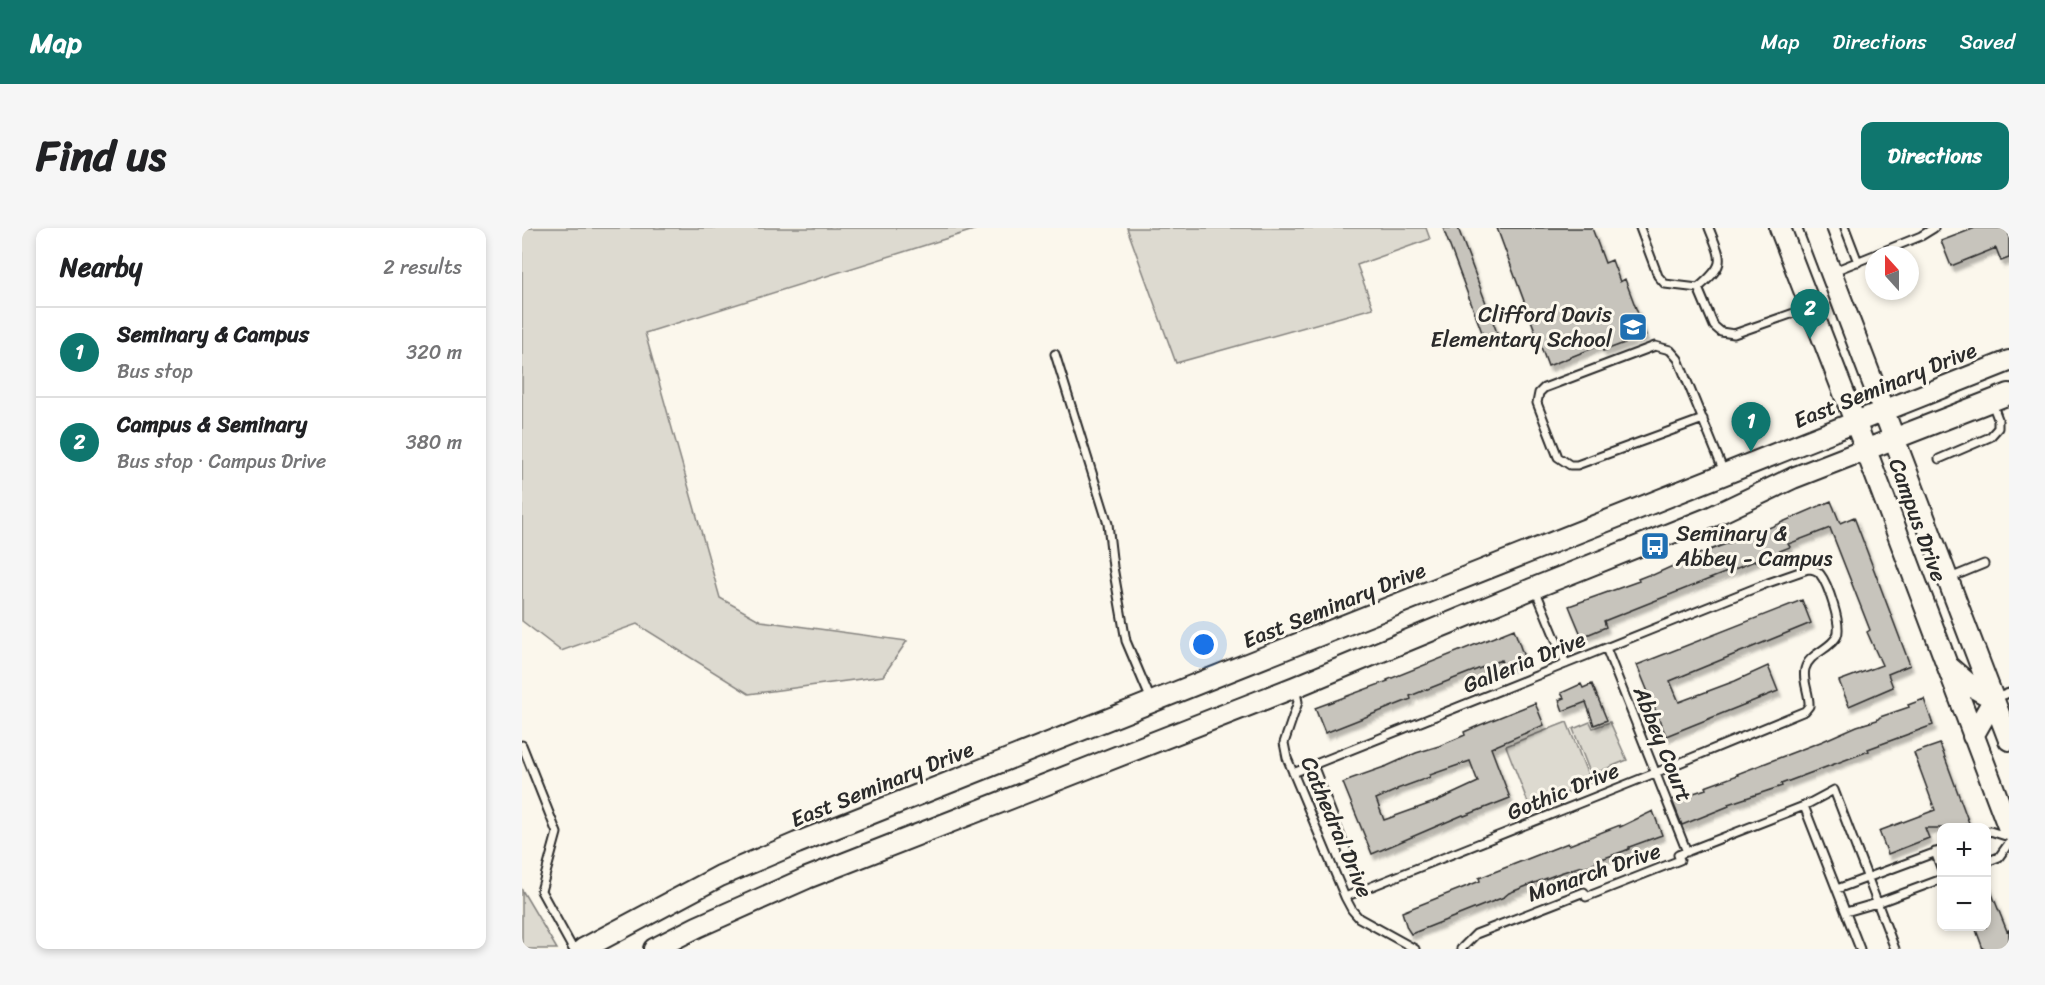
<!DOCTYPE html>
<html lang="en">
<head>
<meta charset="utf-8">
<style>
	:root { --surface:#fff; --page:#f6f6f6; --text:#202124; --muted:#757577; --line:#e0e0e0; --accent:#0f766e }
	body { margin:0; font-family:Sriracha,sans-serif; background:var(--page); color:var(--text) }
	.controls { position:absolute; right:18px; bottom:18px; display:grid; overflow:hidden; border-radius:12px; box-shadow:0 3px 9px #0003 }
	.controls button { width:54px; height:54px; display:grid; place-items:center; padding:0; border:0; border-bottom:2px solid var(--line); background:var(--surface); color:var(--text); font:30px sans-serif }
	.compass { position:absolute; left:1343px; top:18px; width:54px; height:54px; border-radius:50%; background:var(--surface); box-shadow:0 3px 9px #0003; rotate:339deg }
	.you { position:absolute; left:682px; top:417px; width:21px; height:21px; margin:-15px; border:4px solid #fff; border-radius:50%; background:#1a73e8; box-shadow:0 0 0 9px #1a73e833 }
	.badge { display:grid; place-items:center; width:39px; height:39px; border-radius:50%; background:var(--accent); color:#fff; font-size:20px; font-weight:700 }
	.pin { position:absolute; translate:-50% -50px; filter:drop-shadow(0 2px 3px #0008) }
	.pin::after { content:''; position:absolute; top:32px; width:21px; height:18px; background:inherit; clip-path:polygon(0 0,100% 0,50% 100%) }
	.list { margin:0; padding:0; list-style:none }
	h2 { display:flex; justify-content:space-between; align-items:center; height:78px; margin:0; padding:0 24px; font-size:26px }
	h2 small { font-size:20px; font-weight:400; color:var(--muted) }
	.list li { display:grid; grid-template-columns:39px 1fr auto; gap:18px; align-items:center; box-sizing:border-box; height:90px; padding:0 24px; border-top:2px solid var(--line) }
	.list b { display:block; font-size:22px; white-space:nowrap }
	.list p { margin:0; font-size:20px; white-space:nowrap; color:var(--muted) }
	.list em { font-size:20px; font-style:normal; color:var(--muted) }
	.map { position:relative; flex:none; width:1487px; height:721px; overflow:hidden; border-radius:12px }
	header { display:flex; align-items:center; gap:36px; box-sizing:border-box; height:84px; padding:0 30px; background:var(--accent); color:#fff }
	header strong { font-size:28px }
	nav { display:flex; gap:33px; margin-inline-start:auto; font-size:21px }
	.intro { display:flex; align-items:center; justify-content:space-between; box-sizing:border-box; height:144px; padding:0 36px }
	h1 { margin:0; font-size:42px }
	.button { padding:15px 27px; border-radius:12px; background:var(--accent); color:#fff; font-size:21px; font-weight:700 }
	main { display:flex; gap:36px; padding:0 36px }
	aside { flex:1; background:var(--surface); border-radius:12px; box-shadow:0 3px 9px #0003 }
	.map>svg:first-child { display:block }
	.green { fill:#dddad0; stroke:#84827e; stroke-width:1.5 }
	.building { fill:#c7c4bc; stroke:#2b2b2b; stroke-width:1.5; fill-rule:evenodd; filter:url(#shadow) }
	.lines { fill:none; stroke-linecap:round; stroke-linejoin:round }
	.service-casing { stroke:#2b2b2b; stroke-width:11 }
	.secondary-casing { stroke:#2b2b2b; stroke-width:24 }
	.service { stroke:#fbf7ec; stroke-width:7 }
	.secondary { stroke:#fbf7ec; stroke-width:20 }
	.labels { text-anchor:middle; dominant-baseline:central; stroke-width:6; stroke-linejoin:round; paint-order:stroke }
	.poi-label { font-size:22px; fill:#2b2b2b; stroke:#fbf7ec; text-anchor:end }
	.street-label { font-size:22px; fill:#2b2b2b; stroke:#fbf7ec }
</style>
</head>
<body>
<header>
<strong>Map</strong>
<nav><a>Map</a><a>Directions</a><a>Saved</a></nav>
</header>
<div class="intro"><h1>Find us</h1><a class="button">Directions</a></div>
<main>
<aside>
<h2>Nearby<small>2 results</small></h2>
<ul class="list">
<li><span class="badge">1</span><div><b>Seminary &amp; Campus</b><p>Bus stop</p></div><em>320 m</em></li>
<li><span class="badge">2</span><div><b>Campus &amp; Seminary</b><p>Bus stop · Campus Drive</p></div><em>380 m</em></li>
</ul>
</aside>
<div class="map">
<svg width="1487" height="721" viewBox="0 0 1487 721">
	<defs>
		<filter id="shadow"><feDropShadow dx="3" dy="5.5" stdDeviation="1.5" flood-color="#0004"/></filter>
	</defs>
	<rect width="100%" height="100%" fill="#fbf7ec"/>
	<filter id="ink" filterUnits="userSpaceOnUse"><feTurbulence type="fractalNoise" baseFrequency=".0167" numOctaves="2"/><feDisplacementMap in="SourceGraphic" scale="12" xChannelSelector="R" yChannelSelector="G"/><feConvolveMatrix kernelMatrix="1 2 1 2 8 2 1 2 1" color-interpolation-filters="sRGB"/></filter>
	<g filter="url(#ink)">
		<path class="green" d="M0 0H458L123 105 198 370 239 393 385 413 361 448 227 466 115 396 39 423 0 393Z
			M605 0H904L908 11 835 37 851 80 654 135Z
			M1045 494 1069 555 1008 580 984 518Z
			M1068 494 1071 500 1088 494 1105 532 1069 547 1051 501Z
			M0 662 35 721H0Z"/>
		<path class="building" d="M921 0H936L977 110 964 115Z
			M975 0H1070L1083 35 1090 32 1098 54 1103 51 1124 107 1081 123 1079 117 1026 138Z
			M1453 0H1487V30L1479 33 1474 20 1429 38 1419 13Z
			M1309 273 1318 295 1332 289 1388 437 1366 446 1371 459 1327 478 1317 453 1360 437 1345 404 1348 402 1308 300 1266 316 1268 319 1082 393 1084 399 1060 409 1047 378 1117 353 1116 351 1126 347H1131L1177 326 1242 302Z
			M1280 372 1289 395 1148 453 1157 474 1213 453 1246 438 1256 463 1144 508 1115 437Z
			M992 401 1003 432 982 440 979 432 888 468 889 471 803 505 793 480 866 453 865 452Z
			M1059 456 1061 460 1070 456 1085 492 1072 497 1064 474 1041 483 1037 472 1042 470 1039 465Z
			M1402 471 1411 497 1346 521 1347 523 1259 556 1260 558 1206 576 1207 578 1160 597 1150 572 1184 561 1183 559 1216 547 1215 546 1301 513 1335 498 1355 492 1358 489 1387 479 1386 477Z
			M1013 475 1022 497 969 520 988 570 942 588 941 587 850 626 821 555 828 552V551L865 538 894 525 917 518 943 507 942 504 958 497ZM948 533 956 554 915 573 862 592 854 571 875 562V561L908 549V547Z
			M1418 516 1447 595 1435 600H1403L1407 610 1366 626 1357 603 1413 582 1392 525Z
			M1131 583 1140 607 1107 619V621L1102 623 1074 633V635L1061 640 1060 638 1038 645 987 665 982 669 889 706 885 700 880 684 958 653 957 650 1046 615 1047 617 1098 597V599Z
			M1464 651 1485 703 1487 702V721H1461L1453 699H1464Z"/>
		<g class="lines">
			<g class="service-casing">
				<path id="service" d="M1118 0 1136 48 1143 56 1176 60 1192 98 1199 104 1212 106 1286 80
					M1323 0 1336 34
					M1352 27 1399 8 1412 0
					M1312 43 1352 27
					M1176 60C1205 35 1200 33 1187 0
					M533 126 586 296 591 339 604 413 629 472
					M1181 191 1055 237H1048L1036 229 1015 175 1017 165 1022 160 1133 118 1148 122 1156 131 1202 244
					M1417 231 1468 209 1476 200V191L1470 175
					M1428 350 1462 336
					M1013 361 1044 436
					M1084 420 1165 624
					M773 460 776 474 762 515 765 530 823 669 830 682 837 690 893 721
					M1474 470 1487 465
					M0 517 35 605 19 663 51 721
					M791 537 840 663
					M771 545 1246 355 1286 341C1290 341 1295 342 1298 346 1306 356 1320 397 1315 408 1308 422 1287 425 1283 441 1280 453 1288 466 1287 478L1283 483 1133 545 823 669
					M1282 578 1338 721
					M1464 605 1468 603 1487 609
					M1413 624 1420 642
					M1464 634 1477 629 1487 615
					M1315 661 1420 622
					M1324 684 1355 675 1420 651
					M939 721 954 706 1062 664 1064 669 1158 632 1156 627 1282 578 1312 562 1373 721"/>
			</g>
			<g class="secondary-casing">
				<path id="secondary" d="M1258 0 1344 222 1487 601
					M1292 0 1487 512
					M1426 438 1449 458 1472 471 1451 508
					M61 721 198 648 275 615 1487 133
					M132 721 175 699 285 650 773 459 1012 360 1187 290 1271 250 1487 166"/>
			</g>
			<use href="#service" class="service"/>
			<use href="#secondary" class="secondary"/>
		</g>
	</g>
	<defs>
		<g id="school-square" transform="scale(1.5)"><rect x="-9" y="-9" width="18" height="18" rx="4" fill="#1f6fb2" stroke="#fbf7ec"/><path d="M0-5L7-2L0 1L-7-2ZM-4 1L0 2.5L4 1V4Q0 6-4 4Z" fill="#fff"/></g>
		<g id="bus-square" transform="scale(1.5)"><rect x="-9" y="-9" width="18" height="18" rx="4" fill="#1f6fb2" stroke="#fbf7ec"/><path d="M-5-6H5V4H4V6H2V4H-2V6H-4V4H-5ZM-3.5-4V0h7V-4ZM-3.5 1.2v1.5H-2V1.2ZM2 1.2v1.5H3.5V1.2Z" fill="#fff"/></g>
	</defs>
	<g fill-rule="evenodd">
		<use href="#school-square" x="1111" y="99"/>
		<use href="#bus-square" x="1133" y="318"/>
	</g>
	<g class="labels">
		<g class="poi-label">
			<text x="1090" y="86">Clifford Davis<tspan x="1090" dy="25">Elementary School</tspan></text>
			<text x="1154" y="305" text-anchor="start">Seminary &amp;<tspan x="1154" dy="25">Abbey - Campus</tspan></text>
		</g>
		<g class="street-label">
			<text transform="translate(1363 157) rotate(-22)">East Seminary Drive</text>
			<text transform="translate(1396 292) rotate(70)">Campus Drive</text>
			<text transform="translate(812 377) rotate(-22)">East Seminary Drive</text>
			<text transform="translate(1002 434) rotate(-22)">Galleria Drive</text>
			<text transform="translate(1141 516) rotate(68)">Abbey Court</text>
			<text transform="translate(360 556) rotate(-22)">East Seminary Drive</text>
			<text transform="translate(1041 563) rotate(-22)">Gothic Drive</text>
			<text transform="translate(815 599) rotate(67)">Cathedral Drive</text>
			<text transform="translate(1072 644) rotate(-19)">Monarch Drive</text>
		</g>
	</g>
</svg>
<div class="controls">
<button>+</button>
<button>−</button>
</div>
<svg class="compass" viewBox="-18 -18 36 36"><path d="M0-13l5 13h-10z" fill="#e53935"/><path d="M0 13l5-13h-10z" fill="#757577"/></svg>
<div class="you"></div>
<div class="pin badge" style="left:1229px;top:224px">1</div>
<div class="pin badge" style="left:1288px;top:111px">2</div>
</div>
</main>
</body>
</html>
